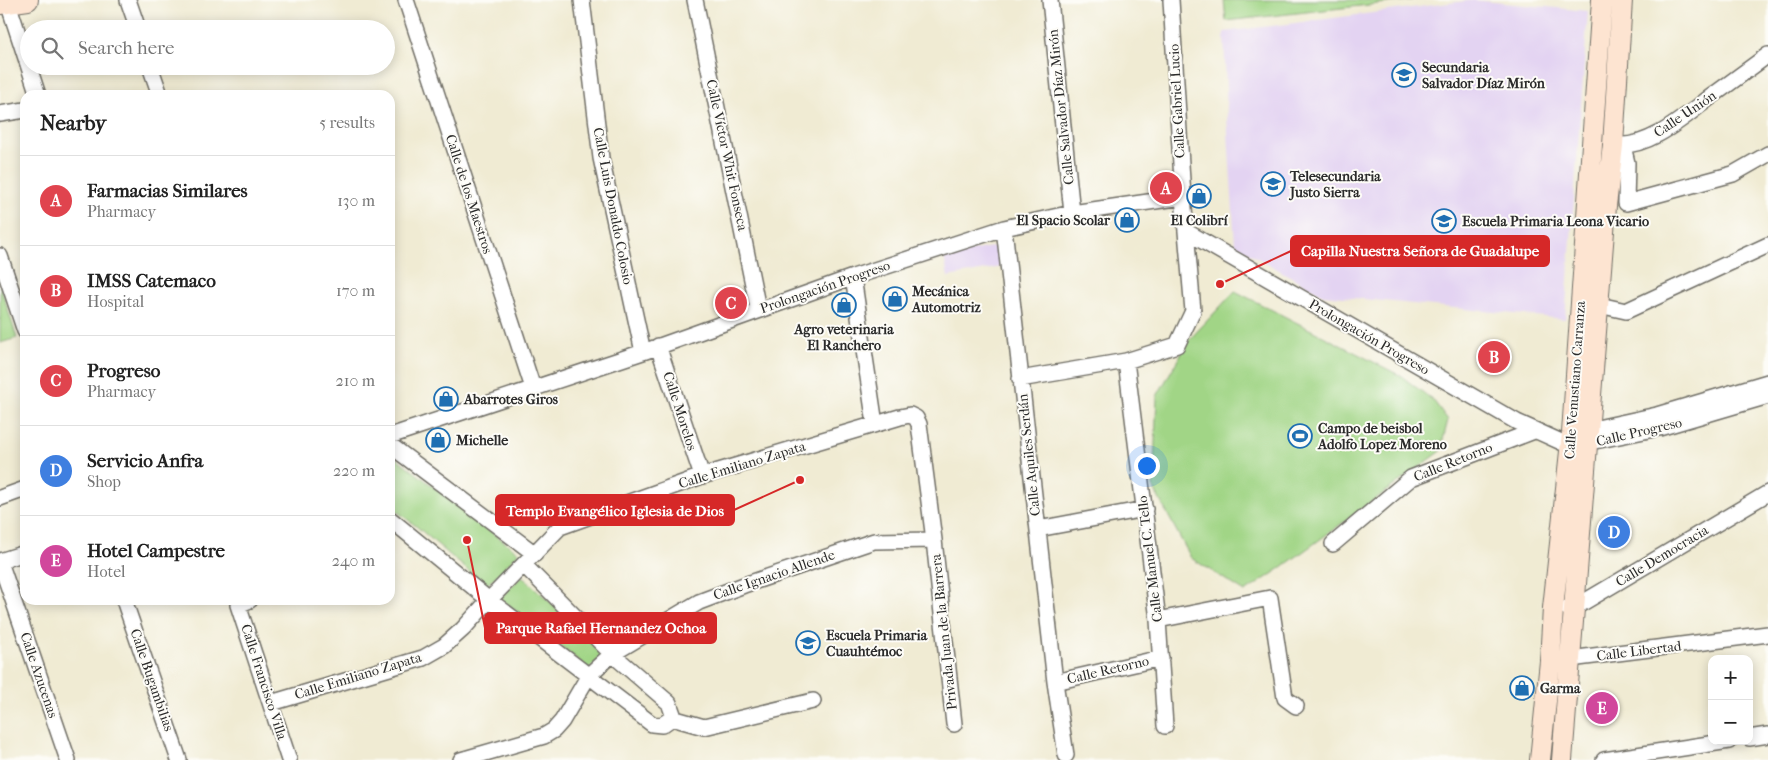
<!DOCTYPE html>
<html lang="en">
<head>
<meta charset="utf-8">
<style>
	:root { --surface:#fff; --page:#f6f6f6; --text:#222; --muted:#767676; --line:#e0e0e0; --accent:#0f766e }
	body { margin:0; font-family:"IM FELL French Canon",serif; background:var(--page); color:var(--text) }
	.controls { position:absolute; right:15px; bottom:15px; display:grid; overflow:hidden; border-radius:10px; box-shadow:0 2px 12px #0003 }
	.controls button { width:45px; height:45px; display:grid; place-items:center; padding:0; border:0; border-bottom:1px solid var(--line); background:var(--surface); color:var(--text); font:25px sans-serif }
	.you { position:absolute; left:1146px; top:465px; width:18px; height:18px; margin:-12px; border:4px solid #fff; border-radius:50%; background:#1a73e8; box-shadow:0 0 0 8px #1a73e833 }
	.badge { display:grid; place-items:center; width:32px; height:32px; border-radius:50%; background:var(--accent); color:#fff; font-size:16px; font-weight:700 }
	.pin { position:absolute; translate:-50% -50%; border:2px solid #fff; box-shadow:0 1px 5px #0006 }
	.list { margin:0; padding:0; list-style:none }
	h2 { display:flex; justify-content:space-between; align-items:center; height:65px; margin:0; padding:0 20px; font-size:21px }
	h2 small { font-size:16px; font-weight:400; color:var(--muted) }
	.list li { display:grid; grid-template-columns:32px 1fr auto; gap:15px; align-items:center; box-sizing:border-box; height:90px; padding:0 20px; border-top:1px solid var(--line) }
	.list b { display:block; font-size:19px; white-space:nowrap }
	.list p { margin:0; font-size:16px; white-space:nowrap; color:var(--muted) }
	.list em { font-size:16px; font-style:normal; color:var(--muted) }
	.icon { flex:none; width:28px; height:28px; fill:none; stroke:currentColor; stroke-width:2; stroke-linecap:round; stroke-linejoin:round }
	.map { position:relative; flex:none; width:1768px; height:760px; overflow:hidden }
	.search { position:absolute; background:var(--surface); box-shadow:0 2px 12px #0003; left:20px; top:20px; width:375px; height:55px; display:flex; align-items:center; gap:12px; box-sizing:border-box; padding:0 18px; border-radius:28px; color:var(--muted); font-size:19px }
	.panel { position:absolute; background:var(--surface); box-shadow:0 2px 12px #0003; left:20px; top:90px; width:375px; height:515px; border-radius:15px }
	.map>svg:first-child { display:block }
	.built { fill:#e3d3f2 }
	.green { fill:#a1d586; stroke:#668058 }
	.lines { fill:none; stroke-linecap:round; stroke-linejoin:round }
	.street-casing { stroke:#706e66; stroke-width:18 }
	.secondary-casing { stroke:#706e66; stroke-width:22 }
	.street { stroke:#fff; stroke-width:15 }
	.secondary { stroke:#fde4d1; stroke-width:20 }
	.labels { text-anchor:middle; dominant-baseline:central; stroke-width:4; stroke-linejoin:round; paint-order:stroke }
	.poi-label { font-size:14px; font-weight:bold; fill:#2b2b2b; stroke:#fdfcf7; text-anchor:start }
	.street-label { font-size:14px; fill:#2b2b2b; stroke:#fdfcf7 }
	.leader { fill:none; stroke:#d62828; stroke-width:2 }
	.callout-dot { fill:#d62828; stroke:#fdfcf7; stroke-width:2 }
	.callout { fill:#d62828; stroke:#d62828; stroke-width:2 }
	.callout-label { font-size:15px; text-anchor:middle; font-weight:bold; fill:#fff }
</style>
</head>
<body>
<div class="map">
<svg width="1768" height="760" viewBox="0 0 1768 760">
	<rect width="100%" height="100%" fill="#fdfcf7"/>
	<filter id="ink" filterUnits="userSpaceOnUse"><feTurbulence type="fractalNoise" baseFrequency=".02" numOctaves="2"/><feDisplacementMap in="SourceGraphic" scale="10" xChannelSelector="R" yChannelSelector="G"/><feConvolveMatrix kernelMatrix="1 2 1 2 8 2 1 2 1" color-interpolation-filters="sRGB"/></filter>
	<filter id="wash" filterUnits="userSpaceOnUse"><feTurbulence type="fractalNoise" baseFrequency=".0096" numOctaves="4" result="noise"/><feDisplacementMap in="SourceGraphic" scale="20" xChannelSelector="R" yChannelSelector="G"/><feGaussianBlur stdDeviation="1.12" result="paint"/><feColorMatrix in="noise" values="0 0 0 0 0 0 0 0 0 0 0 0 0 0 0 0 0 1.4 0 .05"/><feComposite in="paint" operator="in"/></filter>
	<g filter="url(#wash)">
		<rect width="100%" height="100%" fill="#f0ebd3"/>
		<path class="built" d="M1473 0 1588 11 1565 319 1323 295 1235 245 1227 117 1224 32Z
			M997 246 1001 267 948 277 944 256Z"/>
		<path class="green" d="M1224 0H1413L1226 21Z
			M0 285 17 338 0 343Z
			M1235 291 1401 376 1433 400 1448 420 1440 452 1278 570 1245 592 1191 558 1153 487 1157 396 1189 340Z
			M390 453 519 553 486 586 416 526 390 506Z
			M522 576 605 653 589 669 500 598Z"/>
	</g>
	<g filter="url(#ink)">
		<g class="lines">
			<g class="street-casing">
				<path id="street" d="M128 0 138 29
					M406 0 533 388
					M582 0 601 158 643 352
					M695 0 758 309
					M1050 0 1072 213
					M8 3 38 95
					M150 66 160 95
					M0 114 25 110
					M1615 145C1650 149 1686 115 1712 96 1731 82 1749 69 1768 55
					M1623 146 1627 163 1626 203 1733 174 1768 154
					M1004 228 1055 682 1066 755
					M1187 232 1517 422 1570 446 1659 428 1768 396
					M0 256 25 331
					M853 277 875 424
					M1599 305 1626 311 1768 245
					M658 346 702 476
					M1126 361 1158 620 1165 726
					M1020 379 1126 361 1177 345 1193 311 1183 197 1171 0
					M1579 432 1657 415 1768 382
					M390 436 643 352 853 277 1004 228 1072 213 1183 197
					M390 445 535 554
					M0 498 25 489
					M390 519 489 600 652 724 662 725 672 718 704 727 813 701
					M1038 529 1145 509
					M1333 544 1411 478 1534 431
					M0 561 25 553
					M0 562 68 760
					M524 565 612 654 669 703 673 714 672 718
					M124 600 179 760
					M250 600 238 605 289 760
					M1567 608H1574L1768 493
					M1158 620 1270 598 1285 698 1296 706
					M1570 659 1768 634
					M1055 682 1161 658
					M271 703 423 658 444 646 463 629 489 600 560 527 702 476 900 417 910 415 916 418 919 424 934 540 954 724
					M1749 738 1768 735
					M461 760 544 736 554 730 562 721 589 675 612 654 699 602 744 585 874 541 934 540
					M1604 760 1729 741"/>
			</g>
			<g class="secondary-casing">
				<path id="secondary" d="M0 4 28 0
					M1540 760 1550 661 1553 608 1572 433 1602 0
					M1562 760 1606 206 1613 145 1622 0"/>
			</g>
			<use href="#street" class="street"/>
			<use href="#secondary" class="secondary"/>
		</g>
	</g>
	<defs>
		<g id="school-ring" transform="scale(1.25)"><circle r="9.5" fill="#fdfcf7" stroke="#1f6fb2" stroke-width="1.5"/><path d="M0-5L7-2L0 1L-7-2ZM-4 1L0 2.5L4 1V4Q0 6-4 4Z" fill="#1f6fb2"/></g>
		<g id="shop-ring" transform="scale(1.25)"><circle r="9.5" fill="#fdfcf7" stroke="#1f6fb2" stroke-width="1.5"/><path d="M-5-2.5h2.3a2.7 3.5 0 0 1 5.4 0H5L5.5 6h-11ZM-1.5-2.5h3a1.5 2.3 0 0 0-3 0Z" fill="#1f6fb2"/></g>
		<g id="stadium-ring" transform="scale(1.25)"><circle r="9.5" fill="#fdfcf7" stroke="#1f6fb2" stroke-width="1.5"/><path d="M0-5a6.5 5 0 1 0 0 10a6.5 5 0 1 0 0-10ZM-3.5-1.8h7v3.6h-7Z" fill="#1f6fb2"/></g>
	</defs>
	<g fill-rule="evenodd">
		<use href="#school-ring" x="1404" y="75"/>
		<use href="#school-ring" x="1273" y="184"/>
		<use href="#shop-ring" x="1199" y="196"/>
		<use href="#shop-ring" x="1127" y="220"/>
		<use href="#school-ring" x="1444" y="221"/>
		<use href="#shop-ring" x="895" y="299"/>
		<use href="#shop-ring" x="844" y="305"/>
		<use href="#shop-ring" x="446" y="399"/>
		<use href="#stadium-ring" x="1300" y="436"/>
		<use href="#shop-ring" x="438" y="440"/>
		<use href="#school-ring" x="808" y="643"/>
		<use href="#shop-ring" x="1522" y="688"/>
	</g>
	<g class="labels">
		<g class="poi-label">
			<text x="1422" y="67">Secundaria<tspan x="1422" dy="16">Salvador Díaz Mirón</tspan></text>
			<text x="1290" y="176">Telesecundaria<tspan x="1290" dy="16">Justo Sierra</tspan></text>
			<text x="1110" y="220" text-anchor="end">El Spacio Scolar</text>
			<text x="1199" y="220" text-anchor="middle">El Colibrí</text>
			<text x="1462" y="221">Escuela Primaria Leona Vicario</text>
			<text x="912" y="291">Mecánica<tspan x="912" dy="16">Automotriz</tspan></text>
			<text x="844" y="329" text-anchor="middle">Agro veterinaria<tspan x="844" dy="16">El Ranchero</tspan></text>
			<text x="464" y="399">Abarrotes Giros</text>
			<text x="1318" y="428">Campo de beisbol<tspan x="1318" dy="16">Adolfo Lopez Moreno</tspan></text>
			<text x="456" y="440">Michelle</text>
			<text x="826" y="635">Escuela Primaria<tspan x="826" dy="16">Cuauhtémoc</tspan></text>
			<text x="1540" y="688">Garma</text>
		</g>
		<g class="street-label">
			<text transform="translate(1177 101) rotate(-93)">Calle Gabriel Lucio</text>
			<text transform="translate(1061 107) rotate(-96)">Calle Salvador Díaz Mirón</text>
			<text transform="translate(1685 114) rotate(-34)">Calle Unión</text>
			<text transform="translate(727 155) rotate(78)">Calle Víctor Whit Fonseca</text>
			<text transform="translate(469 194) rotate(72)">Calle de los Maestros</text>
			<text transform="translate(613 206) rotate(79)">Calle Luis Donaldo Colosio</text>
			<text transform="translate(825 287) rotate(-19)">Prolongación Progreso</text>
			<text transform="translate(1369 337) rotate(30)">Prolongación Progreso</text>
			<text transform="translate(1575 380) rotate(-86)">Calle Venustiano Carranza</text>
			<text transform="translate(680 411) rotate(72)">Calle Morelos</text>
			<text transform="translate(1639 432) rotate(-13)">Calle Progreso</text>
			<text transform="translate(1029 455) rotate(-96)">Calle Aquiles Serdán</text>
			<text transform="translate(1453 462) rotate(-22)">Calle Retorno</text>
			<text transform="translate(742 465) rotate(-17)">Calle Emiliano Zapata</text>
			<text transform="translate(1662 556) rotate(-31)">Calle Democracia</text>
			<text transform="translate(1150 559) rotate(-97)">Calle Manuel C. Tello</text>
			<text transform="translate(774 575) rotate(-19)">Calle Ignacio Allende</text>
			<text transform="translate(944 632) rotate(-96)">Privada Juan de la Barrera</text>
			<text transform="translate(1639 651) rotate(-7)">Calle Libertad</text>
			<text transform="translate(1108 670) rotate(-13)">Calle Retorno</text>
			<text transform="translate(39 675) rotate(71)">Calle Azucenas</text>
			<text transform="translate(358 676) rotate(-17)">Calle Emiliano Zapata</text>
			<text transform="translate(152 680) rotate(71)">Calle Bugambilias</text>
			<text transform="translate(264 682) rotate(72)">Calle Francisco Villa</text>
		</g>
	</g>
	<path class="leader" d="M1220 284L1291 251M800 480L734 510M467 540L485 628"/>
	<g class="callout-dot">
		<circle cx="1220" cy="284" r="5"/>
		<circle cx="800" cy="480" r="5"/>
		<circle cx="467" cy="540" r="5"/>
	</g>
	<g class="callout">
		<rect x="1291" y="236" width="258" height="30" rx="5"/>
		<rect x="496" y="495" width="238" height="30" rx="5"/>
		<rect x="485" y="613" width="231" height="30" rx="5"/>
	</g>
	<g class="callout-label">
		<text x="1420" y="256">Capilla Nuestra Señora de Guadalupe</text>
		<text x="615" y="516">Templo Evangélico Iglesia de Dios</text>
		<text x="601" y="633">Parque Rafael Hernandez Ochoa</text>
	</g>
</svg>
<div class="controls">
<button>+</button>
<button>−</button>
</div>
<div class="you"></div>
<div class="pin badge" style="left:1166px;top:188px;background:#e0444e">A</div>
<div class="pin badge" style="left:1494px;top:357px;background:#e0444e">B</div>
<div class="pin badge" style="left:731px;top:303px;background:#e0444e">C</div>
<div class="pin badge" style="left:1614px;top:532px;background:#3f7fe0">D</div>
<div class="pin badge" style="left:1602px;top:708px;background:#d1479c">E</div>
<div class="search"><svg class="icon" aria-label="search" viewBox="0 0 24 24"><circle cx="10" cy="10" r="6"/><path d="M15 15l6 6"/></svg>Search here</div>
<section class="panel">
<h2>Nearby<small>5 results</small></h2>
<ul class="list">
<li><span class="badge" style="background:#e0444e">A</span><div><b>Farmacias Similares</b><p>Pharmacy</p></div><em>130 m</em></li>
<li><span class="badge" style="background:#e0444e">B</span><div><b>IMSS Catemaco</b><p>Hospital</p></div><em>170 m</em></li>
<li><span class="badge" style="background:#e0444e">C</span><div><b>Progreso</b><p>Pharmacy</p></div><em>210 m</em></li>
<li><span class="badge" style="background:#3f7fe0">D</span><div><b>Servicio Anfra</b><p>Shop</p></div><em>220 m</em></li>
<li><span class="badge" style="background:#d1479c">E</span><div><b>Hotel Campestre</b><p>Hotel</p></div><em>240 m</em></li>
</ul>
</section>
</div>
</body>
</html>
